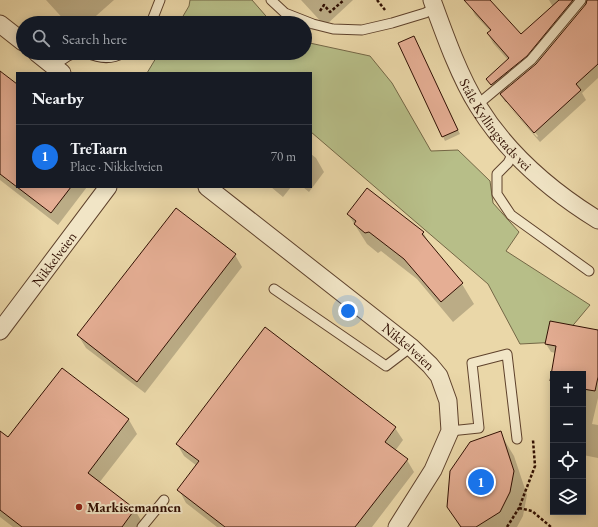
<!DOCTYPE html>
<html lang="en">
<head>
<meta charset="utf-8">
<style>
	:root { --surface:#171b24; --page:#20242c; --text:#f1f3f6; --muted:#9ea1a6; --line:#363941; --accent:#1a73e8 }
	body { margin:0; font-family:"EB Garamond",serif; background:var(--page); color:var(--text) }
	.controls { position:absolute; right:12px; bottom:12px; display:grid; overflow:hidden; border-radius:0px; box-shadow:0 2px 10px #0003 }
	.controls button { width:36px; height:36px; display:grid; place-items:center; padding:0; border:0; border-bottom:1px solid var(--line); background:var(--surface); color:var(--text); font:20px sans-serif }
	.you { position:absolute; left:348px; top:311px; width:14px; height:14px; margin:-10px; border:3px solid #fff; border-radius:50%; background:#1a73e8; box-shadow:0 0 0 6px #1a73e833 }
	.badge { display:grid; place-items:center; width:26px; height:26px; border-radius:50%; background:var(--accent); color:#fff; font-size:13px; font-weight:700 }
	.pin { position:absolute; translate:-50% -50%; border:2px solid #fff; box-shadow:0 1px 4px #0006 }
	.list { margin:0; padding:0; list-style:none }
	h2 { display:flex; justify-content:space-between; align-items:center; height:52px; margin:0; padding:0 16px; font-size:17px }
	h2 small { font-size:13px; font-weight:400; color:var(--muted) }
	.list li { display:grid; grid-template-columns:26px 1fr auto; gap:12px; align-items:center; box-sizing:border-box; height:64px; padding:0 16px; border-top:1px solid var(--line) }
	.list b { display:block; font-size:15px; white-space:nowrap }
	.list p { margin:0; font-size:13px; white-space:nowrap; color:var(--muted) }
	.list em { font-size:13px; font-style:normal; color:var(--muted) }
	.icon { flex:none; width:22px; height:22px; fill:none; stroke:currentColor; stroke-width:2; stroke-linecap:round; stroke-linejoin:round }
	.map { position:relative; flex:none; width:598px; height:527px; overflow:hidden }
	.search { position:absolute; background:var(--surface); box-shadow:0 2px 10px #0003; left:16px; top:16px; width:296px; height:44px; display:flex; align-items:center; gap:10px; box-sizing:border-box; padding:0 14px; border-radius:22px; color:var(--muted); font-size:15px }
	.panel { position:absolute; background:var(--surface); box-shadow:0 2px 10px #0003; left:16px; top:72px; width:296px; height:116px; border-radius:0px }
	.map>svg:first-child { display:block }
	.green { fill:#b7be88; stroke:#746746 }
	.shadow { fill:#0003 }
	.building { fill:#e5ae94; stroke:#311003 }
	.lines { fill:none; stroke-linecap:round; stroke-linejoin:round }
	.service-casing { stroke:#5f422c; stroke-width:11 }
	.minor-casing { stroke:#5f422c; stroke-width:19 }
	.path { stroke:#311003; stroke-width:2.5; stroke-dasharray:3 2; stroke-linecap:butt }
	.service { stroke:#f1e5c6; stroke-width:9 }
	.minor { stroke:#f1e5c6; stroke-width:17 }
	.poi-dot { fill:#8f2418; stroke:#f1e5c6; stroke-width:1.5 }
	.labels { text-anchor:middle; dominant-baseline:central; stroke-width:4; stroke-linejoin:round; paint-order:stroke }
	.street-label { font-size:14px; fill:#311003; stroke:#f1e5c6 }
	.poi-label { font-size:14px; font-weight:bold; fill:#311003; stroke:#f1e5c6; text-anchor:start }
</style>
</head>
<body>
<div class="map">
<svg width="598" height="527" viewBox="0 0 598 527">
	<rect width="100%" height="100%" fill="#ead7a8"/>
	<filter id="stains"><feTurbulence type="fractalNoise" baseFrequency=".005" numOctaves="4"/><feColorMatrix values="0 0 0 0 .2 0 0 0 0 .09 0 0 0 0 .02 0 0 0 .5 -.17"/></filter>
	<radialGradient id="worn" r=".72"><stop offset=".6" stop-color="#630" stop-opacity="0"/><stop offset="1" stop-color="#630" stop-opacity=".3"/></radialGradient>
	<path class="green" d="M190 0H252L272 23H179L189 6Z
		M305 42 370 56 392 83 431 151 458 150 490 181 493 203 519 232 506 251 590 305 559 342 520 344 488 284 311 132V73H147L159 53H305Z"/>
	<path class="shadow" d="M46 0H114L88 23H67Z
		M301 0H353L325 26Z
		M470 0H490L489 1 520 36 553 7 549 0H598V78L582 93 586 100 540 142 505 102 537 137 538 136 508 102H505L501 94 536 65 587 4 582 5 532 65 498 94 487 79 508 60 493 43 488 34 490 31 475 15 470 5Z
		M416 41 460 134 445 141 399 44Z
		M0 73 17 86V187H87L58 225 0 180Z
		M311 154 316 158 324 172 309 192 303 187H311Z
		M271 187H291L283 197Z
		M348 214 423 232 431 247 462 284 474 304 453 322 417 279 381 251 378 253 367 244Z
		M235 255 242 267 145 393 86 348 78 335Z
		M265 328 395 428 403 440 395 451 407 460 414 472 372 527H217L186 503 179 490 197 466 184 456 177 444Z
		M598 331V398L592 424 598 425V458L583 455V374H553V385L551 381 556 353 551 352 546 344Z
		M62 369 129 420 137 434 99 483 135 510 143 524 141 527H13L0 517V432L8 439Z
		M500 433 514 456 527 495 523 516 517 527H460L448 507Z"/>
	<path class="building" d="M464 0H490L521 34 559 0H573L527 56 491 85 486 79 509 58 487 33 491 30Z
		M587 0H598V64L576 84 581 90 534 133 500 94 536 64 586 4Z
		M414 36 458 130 442 137 398 43Z
		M0 71 17 84V187L0 174Z
		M17 187H71L51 213Z
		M367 188 424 232 422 234 463 283 441 302 404 259 369 232 365 233 354 224 356 221 347 214Z
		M176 208 236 254 137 382 77 335Z
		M550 321 598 330V377L595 391 583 389V374H553V382L550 381 556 346 545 344Z
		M265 327 396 427 385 442 408 459 355 527H225L177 490 199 461 176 444Z
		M62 368 129 419 88 473 135 509 122 527H22L0 510V431L8 437Z
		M501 431 514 471 510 492 500 512 476 527H461L447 507 450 471 470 442Z"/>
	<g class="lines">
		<g class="service-casing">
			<path id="service" d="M271 0 285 13 313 24 333 29 362 30 392 23 425 13 435 8
				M151 23 160 0
				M87 53C98 58 111 60 123 53
				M53 66 68 56 75 53
				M477 105 531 60 581 0
				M513 153 508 163 497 174V194L511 215 589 271
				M274 289 386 366 411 347
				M450 431 479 428 472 363 507 354 517 439
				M142 527 164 500"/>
		</g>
		<g class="minor-casing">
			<g id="minor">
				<path id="s1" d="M432 0C444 33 459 76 478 106 507 153 551 191 598 220"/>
				<path d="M0 24 23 42"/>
				<path d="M37 53 62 73"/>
				<path id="s2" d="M207 187 411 347 430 365 439 376 448 401 450 431 433 470 397 527"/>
				<path id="s3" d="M0 331 108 187"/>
			</g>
		</g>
		<path class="path" d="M377 0 385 10
			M320 11 324 5 330 12 344 0
			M519 508 532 511 551 527
			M507 527 519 508 535 466 533 440"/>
		<use href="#service" class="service"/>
		<use href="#minor" class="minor"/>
	</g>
	<circle class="poi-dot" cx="79" cy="507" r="4"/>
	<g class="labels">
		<g class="street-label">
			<text stroke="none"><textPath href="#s1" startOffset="141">Ståle Kyllingstads vei</textPath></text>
			<text stroke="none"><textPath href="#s3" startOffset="90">Nikkelveien</textPath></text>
			<text stroke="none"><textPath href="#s2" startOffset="257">Nikkelveien</textPath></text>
		</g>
		<g class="poi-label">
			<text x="87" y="507">Markisemannen</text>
		</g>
	</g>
	<rect width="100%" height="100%" filter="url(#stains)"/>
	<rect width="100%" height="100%" fill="url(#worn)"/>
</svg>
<div class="controls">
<button>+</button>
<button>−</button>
<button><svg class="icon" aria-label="locate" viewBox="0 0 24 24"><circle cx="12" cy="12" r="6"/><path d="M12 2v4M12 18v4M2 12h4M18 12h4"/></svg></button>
<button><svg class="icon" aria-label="layers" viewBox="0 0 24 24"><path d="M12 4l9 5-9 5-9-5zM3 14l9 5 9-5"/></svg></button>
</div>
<div class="you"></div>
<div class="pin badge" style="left:481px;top:482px">1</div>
<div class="search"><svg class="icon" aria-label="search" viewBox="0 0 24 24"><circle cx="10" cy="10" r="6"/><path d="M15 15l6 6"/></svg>Search here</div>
<section class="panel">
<h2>Nearby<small></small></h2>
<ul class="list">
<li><span class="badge">1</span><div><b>TreTaarn</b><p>Place · Nikkelveien</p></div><em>70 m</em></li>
</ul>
</section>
</div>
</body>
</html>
